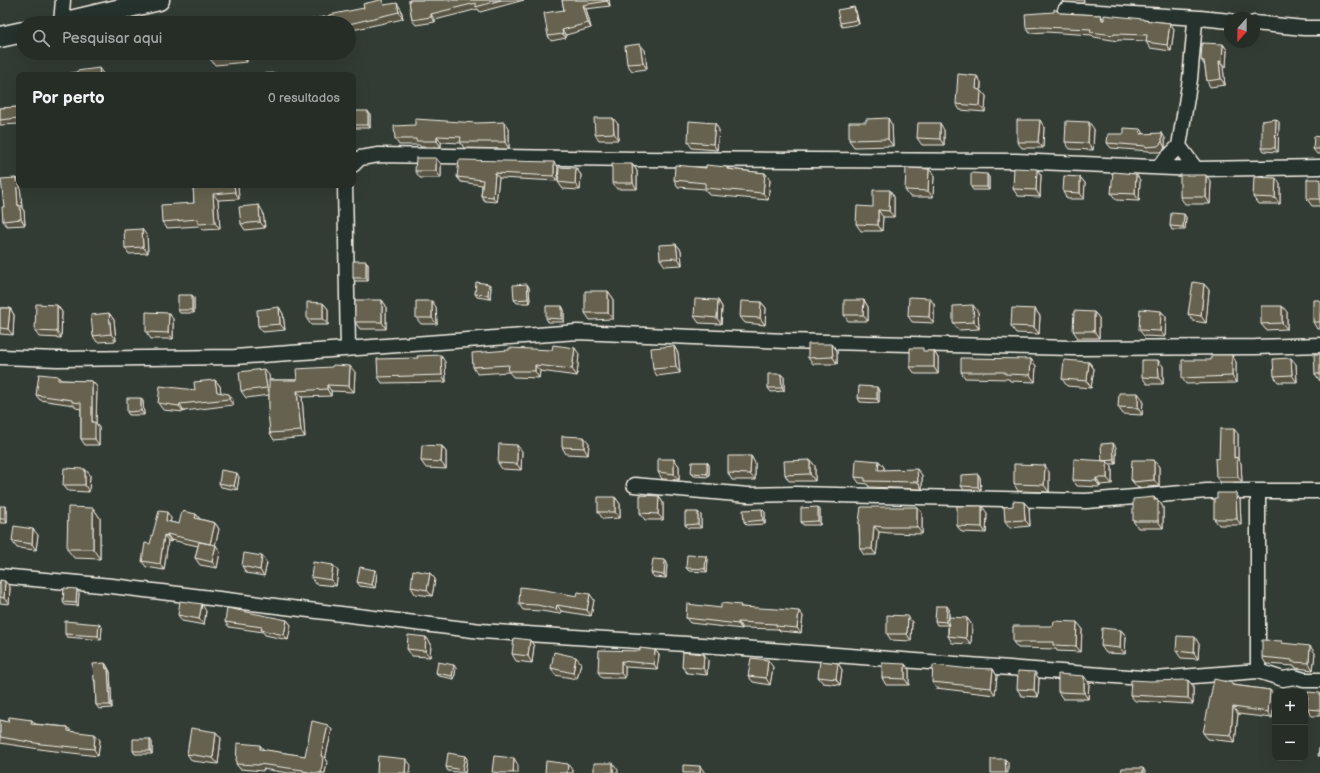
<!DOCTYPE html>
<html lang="pt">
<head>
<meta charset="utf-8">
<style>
	:root { --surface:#262d27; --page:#2e352f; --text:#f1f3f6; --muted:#a4a8a7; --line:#424944 }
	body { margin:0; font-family:"Balsamiq Sans",sans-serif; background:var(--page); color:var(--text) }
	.controls { position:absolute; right:12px; bottom:12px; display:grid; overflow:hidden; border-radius:8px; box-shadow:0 4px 16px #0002 }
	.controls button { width:36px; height:36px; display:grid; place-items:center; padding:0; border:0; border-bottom:1px solid var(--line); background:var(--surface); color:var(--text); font:20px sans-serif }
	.compass { position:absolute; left:1224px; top:12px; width:36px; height:36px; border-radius:50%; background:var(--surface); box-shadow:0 4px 16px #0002; rotate:201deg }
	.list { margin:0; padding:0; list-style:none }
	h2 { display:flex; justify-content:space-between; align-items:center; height:52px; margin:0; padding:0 16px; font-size:17px }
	h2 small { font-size:13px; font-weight:400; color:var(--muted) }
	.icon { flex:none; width:22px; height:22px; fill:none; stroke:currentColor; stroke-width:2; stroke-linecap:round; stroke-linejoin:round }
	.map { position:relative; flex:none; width:1320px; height:773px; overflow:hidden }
	.search { position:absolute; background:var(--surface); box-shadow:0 4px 16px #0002; left:16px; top:16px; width:340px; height:44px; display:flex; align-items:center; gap:10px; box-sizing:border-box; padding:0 14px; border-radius:22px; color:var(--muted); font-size:15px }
	.panel { position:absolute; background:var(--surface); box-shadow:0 4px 16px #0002; left:16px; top:72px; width:340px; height:116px; border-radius:8px }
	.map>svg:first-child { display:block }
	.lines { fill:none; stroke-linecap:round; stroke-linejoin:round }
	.minor-casing { stroke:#f4f1e8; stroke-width:17 }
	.secondary-casing { stroke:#f4f1e8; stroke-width:23 }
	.minor { stroke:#26332d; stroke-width:14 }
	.secondary { stroke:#26332d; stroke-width:20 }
	.wall { fill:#585444; stroke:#f4f1e8 }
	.shaded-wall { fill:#474537; stroke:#f4f1e8 }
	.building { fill:#66624f; stroke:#f4f1e8 }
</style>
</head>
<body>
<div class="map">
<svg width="1320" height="773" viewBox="0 0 1320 773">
	<rect width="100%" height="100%" fill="#333c34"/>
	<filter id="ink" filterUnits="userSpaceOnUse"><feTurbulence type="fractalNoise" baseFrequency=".025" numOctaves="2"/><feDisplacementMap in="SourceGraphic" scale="8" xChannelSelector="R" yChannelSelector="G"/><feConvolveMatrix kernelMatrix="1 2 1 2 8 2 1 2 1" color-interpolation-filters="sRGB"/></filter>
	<g filter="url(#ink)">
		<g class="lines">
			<g class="minor-casing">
				<path id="minor" d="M1065 10 1200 18
					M61 23 63 0
					M1254 23 1304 28H1320
					M1179 146 1196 169
					M353 165 360 158 379 155 635 159 1016 161 1196 169 1320 167
					M1158 167 1179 146 1190 79 1195 22 1200 18 1230 21
					M345 185 348 348
					M0 357 58 359 235 357 577 332 786 341 1073 348 1256 347 1320 345
					M634 485 748 495 795 494 1086 501 1207 491H1320
					M0 576 112 586 481 631 702 645 1155 679 1258 671 1283 679 1294 677 1304 680H1320
					M1258 671V491"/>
			</g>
			<g class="secondary-casing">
				<path id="secondary" d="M62 23 159 0
					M0 37 23 32"/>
			</g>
			<use href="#minor" class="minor"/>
			<use href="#secondary" class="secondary"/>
		</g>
		<path class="wall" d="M409 0H524L480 12 478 9 435 20V22L416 25 412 20Z
			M562 0H609L610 6 586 9 591 28 566 35V38L551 41 548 36 564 10Z
			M1061 0H1084L1083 3 1063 2Z
			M386 5 401 9 403 19 352 30 353 34 349 35V23L329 16Z
			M856 11 859 24 842 27 840 23Z
			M1060 13 1101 15 1104 20H1144L1170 23 1174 29 1171 51 1150 48 1146 42 1147 41 1118 40V41L1094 37 1092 35 1046 32 1030 33 1026 28Z
			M1223 44 1227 50 1226 67H1223L1225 85 1210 87 1207 81 1205 66 1201 60Z
			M645 50 647 69 632 71 627 64Z
			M209 53H246L247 62 215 65 210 59Z
			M266 53H286L269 56Z
			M981 82V90L986 96 985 112 960 110 956 104Z
			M19 107V124L0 125V108Z
			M370 114V128H354L353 126V125Z
			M1276 119 1279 122 1278 152 1264 151 1262 148Z
			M618 124V140H599L595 134Z
			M892 125 893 146 854 147 849 140Z
			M1044 127 1043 148H1022L1017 142Z
			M509 129V149L464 148 461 143 441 142V147H421L419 145H399L395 139Z
			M1094 129 1093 150 1070 149 1065 142Z
			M1141 129 1144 134 1165 138V148L1161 152H1150L1149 151 1111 148 1107 143 1124 134Z
			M719 130 717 150 692 148 688 142Z
			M944 130V145H922L917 138Z
			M1320 137V154H1317L1313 149Z
			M441 164V178H420L415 171Z
			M632 164 637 171V189H617L612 183Z
			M558 167 557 181 499 178 496 202 485 201 481 196 482 185 461 182 457 177Z
			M576 168 581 175 580 190 563 189 558 182Z
			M706 168 729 169 765 173 770 180 768 200 709 195 705 189 678 187 674 180Z
			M929 169 934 175 933 197H910L905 190Z
			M1037 169 1041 175 1040 197 1018 196 1013 189Z
			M989 177V190H973L971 187Z
			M1080 177 1085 183 1084 199H1067L1063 192Z
			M1320 179V206H1312L1307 199Z
			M1140 180 1139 201 1116 200 1111 193Z
			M1211 182 1210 204H1185L1180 197Z
			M1280 184V204H1258L1253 197Z
			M19 185H20L22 208 24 211 25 225 7 226 3 221 4 207Z
			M193 185H238L239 199 218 200 220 229 203 230 199 226 167 228 162 222 194 203Z
			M330 185H337V186H331Z
			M890 190 894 197V217H883L882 231H861L856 224Z
			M263 212 265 228 245 230 241 224Z
			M1186 217 1185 230H1172L1170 226Z
			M147 236 148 253 129 254 125 248Z
			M676 244 681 250 682 265 665 266 660 259Z
			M366 261 368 264V281H355L353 278Z
			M489 284 491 287 490 299 477 297 475 294Z
			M1204 284 1209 290 1206 323 1193 321 1188 314Z
			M529 287 530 303H517L514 300Z
			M608 291 613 298V319L590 320 585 313Z
			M192 295 194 298V313H180L178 310Z
			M382 300 386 306V329H360L355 322Z
			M718 300 722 307 721 324 699 323 694 316Z
			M864 300 868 307V321H848L844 315Z
			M1320 300V329H1317L1313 322Z
			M761 302 766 308 765 325 745 323 740 317Z
			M323 303 328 309V325H311L307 319Z
			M934 304V323L912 322 908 316Z
			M57 305 62 312 61 338 39 337 35 331Z
			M562 306 564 310V322H548L546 318Z
			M279 307 283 314 285 330 263 332 258 326Z
			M436 307 437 324H421L416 318Z
			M0 308H10L14 315 13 335 0 334Z
			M1035 309 1040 316 1039 334 1016 333 1011 326Z
			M1161 311 1166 317 1165 337 1144 336 1139 330Z
			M978 312 979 329 958 330 953 323Z
			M1094 312 1099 318V338H1078L1073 331Z
			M1287 312V329L1266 330 1261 324Z
			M109 313 114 320 116 341 97 342 93 336Z
			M173 319V339H151L146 332Z
			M832 344 837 351V364H813L808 358Z
			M674 346 678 353 680 373 657 376 653 369Z
			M925 351H934L938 358V374H915L910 367Z
			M579 354 577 376 540 371 539 378 513 377 509 372 477 374 473 367Z
			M1320 354V381L1315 374Z
			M418 358 445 362 446 382 382 383 378 377Z
			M1031 359 1036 366 1035 382 1010 381 1009 379 965 378 961 372Z
			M1211 360 1236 362V383L1186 384 1182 378Z
			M1089 362 1094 369 1091 388 1067 386 1062 379Z
			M1296 364 1297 382H1278L1274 376Z
			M1163 366V384H1147L1142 377Z
			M355 372 354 392 331 391V396L302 397 305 437 274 440 270 433 269 395 246 398 241 391 269 375V380H297Z
			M58 376 61 380 92 381 97 387 96 423 99 428V445H85L81 439V409L76 408 74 405 40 400 36 395Z
			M784 377V391L771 392 768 388Z
			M215 380 220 386 221 393 233 400V405L184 411V412L163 410 158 403 195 390Z
			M877 387 879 391V403L860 402 858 398Z
			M1143 400 1142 415 1123 414 1118 407Z
			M143 401 144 415H129L127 412Z
			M1238 434V459L1241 463 1242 482H1220L1216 477 1219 458Z
			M589 443 588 455 566 454 562 447Z
			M442 446 446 452V469L426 468 421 461Z
			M1116 447V464H1109L1112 467V484L1100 485V487L1077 486 1073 480 1102 461Z
			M522 451 521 470 502 469 498 463Z
			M751 456 755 463V480H732L728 473Z
			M674 459 679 466V480L662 479 658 472Z
			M810 460 815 466V481H789L785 475Z
			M1154 460 1159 467V486L1138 488 1131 480Z
			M879 461 884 467V470L922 475V489L869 487 867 484 859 483 855 477Z
			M707 462 709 465V477L694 476 691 473Z
			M85 469 90 475 89 492 68 491 63 485Z
			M1049 472V492L1018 491 1014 484Z
			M239 477 237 490 221 487 219 483Z
			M980 477 981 490H964L961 486Z
			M1236 493 1240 500 1241 525H1219L1214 519 1217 498Z
			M659 496 663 503V520H645L640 513Z
			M615 497 620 504V518L603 519 598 512Z
			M1154 497 1156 500H1158L1163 507V528H1138L1133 521Z
			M1024 502 1029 508 1030 526 1010 528 1005 521 1013 506Z
			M0 506 7 510V523H0Z
			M93 508 100 518V559L74 558 67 549Z
			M762 509 765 512V524L747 525 744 522Z
			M820 510V525H803L801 522Z
			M922 513V534L889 533 879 532 876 555H864L860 549 859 522Z
			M987 513 986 533 962 532 957 526Z
			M196 514 200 519 215 523 219 529 215 545 220 552 217 568 200 565 195 558 198 546 171 540V542L168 541 164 570 146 567 142 561 171 518 170 522 179 524Z
			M701 515V528H688L685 525Z
			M38 535 36 550 17 548 12 541Z
			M708 559 707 572 689 571 686 568Z
			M665 560 667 563 666 578 654 577 651 573Z
			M267 563 264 576 246 573 242 566Z
			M375 570 377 573 375 588 360 586 357 582Z
			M338 571 336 586 316 584 311 577Z
			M430 573 435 579 432 596 415 594 411 587Z
			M0 580 10 587 9 604 0 603Z
			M79 593 78 606 65 605 63 602Z
			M594 600 591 616 561 611 560 614 541 611 523 610 519 604Z
			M742 607 803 616 801 633 780 631 778 629 742 628V629L690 623 686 618 721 608Z
			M949 609V621L967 618 972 625 971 644 952 643 948 636V625H937L935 621Z
			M206 611 204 625 182 621 178 615Z
			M287 620 291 625 288 640 265 635 263 632 229 627 225 622Z
			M912 622 911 641 891 640 887 634Z
			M102 627 101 640 67 637 65 634Z
			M1082 628 1081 652 1057 651 1056 649 1018 648 1013 642Z
			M1121 630 1126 636 1125 654 1106 653 1101 646Z
			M426 637 431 644 430 657 412 656 407 649Z
			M530 640 534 646 532 663 516 661 512 654Z
			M1199 644 1198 659 1181 658 1176 651Z
			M1283 644 1315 653 1313 670 1296 668 1295 666 1266 664 1262 657Z
			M655 650 659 655 657 669 625 667V678H602L598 672 640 651Z
			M708 660 707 675 687 673 682 667Z
			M105 663 107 666 110 672 112 708 99 709 96 705 95 682 94 680Z
			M581 663 577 679 555 675 551 668Z
			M838 663 842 670 840 685 823 683 818 677Z
			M905 664 909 670V685H886L882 678Z
			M773 667 770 685 753 682 748 676Z
			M456 668 454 679 439 676 436 673Z
			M971 669H993L997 676 995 695 936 688 932 682Z
			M1039 679 1038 697 1022 696 1017 689Z
			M1188 680 1193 686V704L1135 701 1130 695Z
			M1089 683 1088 699H1063L1058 692Z
			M1233 685 1270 690 1275 696 1272 718 1238 714 1235 742 1208 739 1203 733Z
			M1320 693V716H1312L1307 709Z
			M0 720 8 722 32 720 35 724 68 727 71 731 100 740 98 756 46 750 0 743Z
			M328 725 332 730 325 759 327 762 325 773H288L263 769V771L240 769 236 764 264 750 305 756Z
			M216 732 221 738 218 764 192 761 187 754Z
			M152 742V754H135L133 751Z
			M465 756 467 759 465 773 448 771 446 767Z"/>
		<path class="shaded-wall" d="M607 0H609L610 6 607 1Z
			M397 3 401 9 403 19 399 12Z
			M583 5 586 9 591 28 588 23Z
			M854 7 856 11 859 24 857 20Z
			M431 14 435 20V22L431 17Z
			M1170 23 1174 29 1171 51 1167 45Z
			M349 26 352 30 353 34 349 29Z
			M562 30 566 35V38L563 34Z
			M640 44 645 50 647 69 643 63Z
			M1223 44 1227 50 1226 67 1222 62Z
			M243 53H246L247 62 243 56Z
			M1219 61 1223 67 1225 85 1221 79Z
			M99 68 104 75H100Z
			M977 76 981 82 980 96 976 89Z
			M981 90 986 96 985 112 980 106Z
			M368 111 370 114V128L368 125Z
			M613 118 618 124V140L614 133Z
			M888 118 892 125 893 146 888 139Z
			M1276 119 1279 122 1278 152 1275 148Z
			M1040 120 1044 127 1043 148 1038 142Z
			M504 122 509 129V149L505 142Z
			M1089 122 1094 129 1093 150 1088 143Z
			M715 123 719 130 717 150 713 144Z
			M940 123 944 130V145L940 139Z
			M1141 129 1144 134H1140Z
			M1162 133 1165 138V148L1162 142Z
			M437 136 441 142V147L437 141Z
			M436 158 441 164V178L436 171Z
			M554 162 558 167 557 181 554 176Z
			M632 164 637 171V189L633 183Z
			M576 168 581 175 580 190 575 184Z
			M929 169 934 175 933 197 928 191Z
			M1037 169 1041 175 1040 197 1036 190Z
			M495 173 499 178 496 202 493 197Z
			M765 173 770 180 768 200 763 193Z
			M987 174 989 177V190L987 187Z
			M1136 174 1140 180 1139 201 1135 194Z
			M1206 175 1211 182 1210 204 1206 197Z
			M1080 177 1085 183 1084 199 1080 193Z
			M16 178 19 183V185H20L22 208 24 211 25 225 21 219 18 206Z
			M1276 178 1280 184V204L1275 198Z
			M234 185H238L239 199 235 192Z
			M890 190 894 197V217L889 211Z
			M213 194 218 200 220 229 215 223Z
			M259 205 263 212 265 228 260 222Z
			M878 210 883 217 882 231 878 225Z
			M1184 214 1186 217 1185 230 1183 227Z
			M142 229 147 236 148 253 143 247Z
			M676 244 681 250 682 265 678 258Z
			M366 261 368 264V281L366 278Z
			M489 284 491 287 490 299 488 295Z
			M527 284 529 287 530 303 528 299Z
			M1204 284 1209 290 1206 323 1201 316Z
			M608 291 613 298V319L608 313Z
			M192 295 194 298V313L192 310Z
			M930 298 934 304V323L929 317Z
			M382 300 386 306V329L382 322Z
			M718 300 722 307 721 324 717 318Z
			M864 300 868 307V321L863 315Z
			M432 301 436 307 437 324 432 318Z
			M761 302 766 308 765 325 760 318Z
			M323 303 328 309V325L323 319Z
			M57 305 62 312 61 338 57 332Z
			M973 305 978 312 979 329 974 322Z
			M562 306 564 310V322L562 319Z
			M1282 306 1287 312V329L1282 323Z
			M279 307 283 314 285 330 280 324Z
			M10 308 14 315 13 335 8 329Z
			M1035 309 1040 316 1039 334 1034 327Z
			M1161 311 1166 317 1165 337 1160 331Z
			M1094 312 1099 318V338L1094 331Z
			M109 313 114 320 116 341 111 334Z
			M169 313 173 319V339L168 333Z
			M832 344 837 351V364L833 357Z
			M674 346 678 353 680 373 676 367Z
			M575 348 579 354 577 376 572 369Z
			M934 351 938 358V374L934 367Z
			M441 355 445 362 446 382 442 375Z
			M1232 355 1236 362V383L1232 376Z
			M1291 358 1296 364 1297 382 1292 375Z
			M1031 359 1036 366 1035 382 1030 375Z
			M1158 360 1163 366V384L1159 378Z
			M1089 362 1094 369 1091 388 1087 381Z
			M535 365 540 371 539 378 535 371Z
			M350 366 355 372 354 392 349 386Z
			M264 369 269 375 271 395 267 388Z
			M781 374 784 377V391L782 388Z
			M215 380 220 386 222 399 217 392Z
			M92 381 97 387 96 423 99 428V445L95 439 92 422Z
			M327 385 331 391V396L327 389Z
			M877 387 879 391V403L877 399Z
			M297 391 302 397 305 437 301 431Z
			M1138 393 1143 400 1142 415 1138 408Z
			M229 394 233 400V405L229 399Z
			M141 398 143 401 144 415 141 411Z
			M180 404 184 411V412L179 406Z
			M1234 429 1238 434V459L1241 463 1242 482 1238 477 1234 458Z
			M584 437 589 443 588 455 584 448Z
			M1113 443 1116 447V464L1114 460Z
			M517 445 522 451 521 470 517 464Z
			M442 446 446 452V469L441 462Z
			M751 456 755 463V480L750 474Z
			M674 459 679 466V480L674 474Z
			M810 460 815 466V481L810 474Z
			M1154 460 1159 467V486L1154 480Z
			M879 461 884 467 883 476 878 470Z
			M1107 461 1112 467V484L1107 478Z
			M707 462 709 465V477L707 474Z
			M1045 465 1049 472V492L1044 485Z
			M85 469 90 475 89 492 85 485Z
			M917 469 922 475V489L918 482Z
			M237 473 239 477 237 490 234 486Z
			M978 474 980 477 981 490 978 487Z
			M1096 478 1100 485V487L1096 481Z
			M1236 493 1240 500 1241 525 1237 519Z
			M659 496 663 503V520L658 514Z
			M615 497 620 504V518L615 512Z
			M1154 497 1158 503V500L1163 507V528L1158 521 1154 500Z
			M1024 502 1029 508 1030 526 1025 520Z
			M5 506 7 510V523L5 519Z
			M982 506 987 513 986 533 982 527Z
			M818 507 820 510V525L818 521Z
			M917 507 922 513V534L917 527Z
			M93 508 100 518V559L93 549Z
			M762 509 765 512V524L763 520Z
			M167 512 171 518 170 526 166 521Z
			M698 512 701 515V528L698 524Z
			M196 514 200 520 195 518Z
			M215 523 219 529 214 550 210 544Z
			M874 526 879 532 876 555 872 549Z
			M33 529 38 535 36 550 32 544Z
			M167 534 171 540V542L167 536Z
			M164 535 168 541 164 570 160 564Z
			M216 545 220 552 217 568 212 562Z
			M262 556 267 563 264 576 260 570Z
			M706 556 708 559 707 572 705 569Z
			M665 560 667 563 666 578 664 575Z
			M333 565 338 571 336 586 331 580Z
			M375 570 377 573 375 588 372 585Z
			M430 573 435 579 432 596 427 590Z
			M5 581 10 587 9 604 4 598Z
			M77 589 79 593 78 606 76 603Z
			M590 594 594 600 591 616 587 610Z
			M202 604 206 611 204 625 199 619Z
			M557 605 561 611 560 614 556 609Z
			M947 606 949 609 948 625 946 622Z
			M799 611 803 616 801 633 797 628Z
			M908 616 912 622 911 641 907 634Z
			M967 618 972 625 971 644 966 638Z
			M287 620 291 625 288 640 284 635Z
			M738 622 742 628V629L738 624Z
			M1077 622 1082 628 1081 652 1076 646Z
			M99 624 102 627 101 640 98 636Z
			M1121 630 1126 636 1125 654 1120 648Z
			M426 637 431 644 430 657 425 651Z
			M1195 637 1199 644 1198 659 1194 653Z
			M530 640 534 646 532 663 528 656Z
			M1310 646 1315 653 1313 670 1309 663Z
			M655 650 659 655 657 669 654 664Z
			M704 654 708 660 707 675 703 668Z
			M576 657 581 663 577 679 573 673Z
			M768 660 773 667 770 685 766 678Z
			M621 661 625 667V678L621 673Z
			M105 663 107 666 108 672 106 669Z
			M838 663 842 670 840 685 836 679Z
			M905 664 909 670V685L905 679Z
			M454 665 456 668 454 679 452 676Z
			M108 668 110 672 112 708 110 705Z
			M993 669 997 676 995 695 991 688Z
			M1035 672 1039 679 1038 697 1034 690Z
			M1084 676 1089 683 1088 699 1084 693Z
			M1188 680 1193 686V704L1188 698Z
			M1270 690 1275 696 1272 718 1268 712Z
			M1233 707 1238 714 1235 742 1231 735Z
			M328 725 332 730 325 759 327 762 325 773H321V756Z
			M216 732 221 738 218 764 213 758Z
			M95 734 100 740 98 756 94 749Z
			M150 739 152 742V754L150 751Z
			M260 745 264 750 260 749Z
			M465 756 467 759 465 773 462 770Z
			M514 758 518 765V773H513Z
			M406 759 411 765 410 773H405Z
			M1005 759 1008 762V773H1006Z
			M613 763 618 770V773H613Z
			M568 764 573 771V773H567Z
			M700 766 705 773H700Z
			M1143 768 1146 773H1143Z"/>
		<path class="building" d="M380 0H382L384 5 397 3 399 12 349 24V23H294L329 16V15L364 8 363 4Z
			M409 0H501L476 7V3L431 14V17L412 20Z
			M562 0H607V1L583 5 588 23 562 30 563 34 548 36 544 13 564 10Z
			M854 7 857 20 840 23 837 10Z
			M1054 9 1060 13 1101 15 1102 20H1104V15L1143 19V20L1170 23 1167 45 1146 42 1147 35 1114 34V35L1090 32 1091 29 1041 27 1026 28 1025 14 1054 12Z
			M1202 43 1223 44 1222 62 1219 61 1221 79 1207 81 1204 61 1201 60Z
			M640 44 643 63 627 64 625 46Z
			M209 53H243V56L210 59Z
			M99 68 100 75H61L77 72V71Z
			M276 73V75H259V74Z
			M958 74 977 76 976 89 981 90 980 106 956 104Z
			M19 107V118L0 120V108Z
			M353 111H368V125H353Z
			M594 118H613L614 133 595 134Z
			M888 118V139L849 140V122H866V119Z
			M415 119 477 123 504 122 505 142H460L461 137 437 136V141H416V139H395L394 126 415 125Z
			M1276 119 1275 148H1262V121Z
			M1017 120H1040L1038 142H1017Z
			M689 121 715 123 713 144 688 142Z
			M1066 121 1089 122 1088 143 1065 142Z
			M918 123H940V139L917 138Z
			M1124 128 1141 129 1140 134 1162 133V142L1158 146 1146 147V146L1107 143 1108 134H1124Z
			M1314 136 1320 137V149H1313Z
			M416 158H436V171H415Z
			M459 160 554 162V176L495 173 493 197 481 196 483 180 457 177Z
			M612 164H632L633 183H612Z
			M675 165 706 168V165L727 167V169L765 173 763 193 705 188V183L674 180Z
			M559 167 576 168 575 184 558 182Z
			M906 168 929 169 928 191 905 190Z
			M1014 168 1037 169 1036 190 1013 189Z
			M1113 172 1136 174 1135 194 1111 193Z
			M971 173 987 174V187H971Z
			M1180 175H1206V197H1180Z
			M1064 176 1080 177V193L1063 192Z
			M1254 177 1276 178 1275 198 1253 197Z
			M16 178 18 206 20 205 21 219 3 221 2 207H4L1 179Z
			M1307 179H1320V199H1307Z
			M193 185H234L235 192 213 194 215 223 198 224V219L162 222 161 205 194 203Z
			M873 190H890L889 211 878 210V225L856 224 857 206 873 207Z
			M259 205 260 222 241 224 239 207Z
			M1171 213 1184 214 1183 227 1170 226Z
			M142 229 143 247 125 248 124 230Z
			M676 244 678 258 660 259 659 245Z
			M353 261H366V278H353Z
			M476 282 489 284 488 295 475 294Z
			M1193 282 1204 284 1201 316 1188 314Z
			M527 284 528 299 514 300 513 285Z
			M585 291H608V313H585Z
			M178 295H192V310H178Z
			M909 297 930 298 929 317 908 316Z
			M695 299 718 300 717 318 694 316Z
			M355 300H382V322H355Z
			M844 300H864L863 315H844Z
			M1313 300H1320V322H1313Z
			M416 301H432V318H416Z
			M741 301 761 302 760 318 740 317Z
			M307 302 323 303V319H307Z
			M36 304 57 305V332L35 331Z
			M973 305 974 322 953 323V306Z
			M546 306H562V319L546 318Z
			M1261 306H1282V323L1261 324Z
			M279 307 280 324 258 326 257 310Z
			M0 308H10L8 329 0 328Z
			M1012 308 1035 309 1034 327 1011 326Z
			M1140 309 1161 311 1160 331 1139 330Z
			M1074 311 1094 312V331H1073Z
			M146 312 169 313 168 333 146 332Z
			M109 313 111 334 93 336 91 315Z
			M808 344H832L833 357 808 358Z
			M553 345 575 348 572 369 535 365V371H508L509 365 473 367 472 353 509 350V348L552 350Z
			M674 346 676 367 653 369 651 348Z
			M910 348H923V351H934V367H910Z
			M1314 354H1320V374H1315Z
			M441 355 442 375 378 377 377 359 418 358 417 356Z
			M1211 355H1232V376L1182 378V360H1211Z
			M961 358 1031 359 1030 375 1005 374V372H961Z
			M1291 358 1292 375 1274 376 1273 359Z
			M1064 360 1089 362 1087 381 1062 379Z
			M1142 360H1158L1159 378 1142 377Z
			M333 365 350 366 349 386 327 385V389L297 391 301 431 270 433 268 411H269V380H297L296 369 332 367Z
			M264 369 267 388 241 391 239 372Z
			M39 374 58 376V380L92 381V422H95V439H81V403L72 402V400L36 395Z
			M768 374H781L782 388H768Z
			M215 380 217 392 229 394V399L180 404 179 406 158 403 160 386 195 390 194 382Z
			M859 386 877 387V399L858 398Z
			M1119 393H1138V408L1118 407Z
			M127 398H141V411L127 412Z
			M1220 429H1234V458L1237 457 1238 477H1216L1215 459 1219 458Z
			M562 436 584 437V448L562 447Z
			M1113 443 1114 460 1102 461 1101 444Z
			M499 444 517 445V464L498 463Z
			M422 445 442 446 441 462 421 461Z
			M728 456H751L750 474 728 473Z
			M658 459H674V474L658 472Z
			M856 459 879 461 878 470 917 469 918 482 865 481V478L855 477Z
			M1074 459 1107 461V478H1096V481L1073 480Z
			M810 460V474L785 475 784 461Z
			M1132 460H1154V480L1133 482V480H1131Z
			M692 462H707V474L691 473Z
			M1014 464 1045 465 1044 485 1014 484Z
			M64 468 85 469V485H63Z
			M221 470 237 473 234 486 219 483Z
			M978 474V487L961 486V475Z
			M1217 493H1236L1237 519H1214V498H1217Z
			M640 495 659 496 658 514 640 513Z
			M598 497H615V512H598Z
			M1154 497V500H1158V521H1133V499Z
			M1013 501 1024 502 1025 520 1005 521 1004 507 1013 506Z
			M0 506H5V519H0Z
			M957 506H982V527L957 526Z
			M68 507 93 508V549H67Z
			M818 507V521L801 522V508Z
			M861 507H917V527H885L874 526 872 549H860L859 522Z
			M762 509 763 520 744 522 743 510Z
			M159 511 167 512 166 521 179 524 182 511 196 514 195 518 215 523 210 544 167 534V536L164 535 160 564 142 561 145 543 150 544Z
			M685 512H698V524L685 525Z
			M14 526 33 529 32 544 12 541Z
			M199 542 216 545 212 562 195 558Z
			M244 553 262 556 260 570 242 566Z
			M687 555 706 556 705 569 686 568Z
			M653 559 665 560 664 575 651 573Z
			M313 562 333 565 331 580 311 577Z
			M360 567 375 570 372 585 357 582Z
			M413 570 430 573 427 590 411 587Z
			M0 580 5 581 4 598 0 597Z
			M520 587 545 590 577 596 578 592 590 594 587 610 557 605 556 609 537 605 519 604Z
			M64 588 77 589 76 603 63 602Z
			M180 601 202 604 199 619 178 615Z
			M721 603 741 605 740 607 777 609 799 611 797 628 776 626V624L738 622V624L686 618 687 604 721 608Z
			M936 606H947L946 622 935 621Z
			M227 608 287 620 284 635 261 630 262 627 225 622Z
			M887 615 908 616 907 634H887Z
			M949 617 967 618 966 638 948 636Z
			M65 621 99 624 98 636 65 634Z
			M1054 621 1077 622 1076 646 1053 645V642H1013V626H1053Z
			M1102 628 1121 630 1120 648 1101 646Z
			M408 635 426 637 425 651 407 649Z
			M1177 636 1195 637 1194 653 1176 651Z
			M514 638 530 640 528 656 512 654Z
			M1262 640 1282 641V643L1310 646 1309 663 1292 662V660L1262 657Z
			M640 648 655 650 654 664 621 661V673L598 672 599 650 640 651Z
			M554 652 576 657 573 673 551 668Z
			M683 652 704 654 703 668 682 667Z
			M751 658 768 660 766 678 748 676Z
			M820 661 838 663 836 679 818 677Z
			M438 662 454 665 452 676 436 673Z
			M105 663 106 669 108 668 110 705H96L95 680H94L93 664Z
			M882 663 905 664V679L882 678Z
			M933 665 971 669V668L993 669 991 688 932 682Z
			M1018 671 1035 672 1034 690 1017 689Z
			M1058 674 1084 676V693L1058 692Z
			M1214 679 1232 683V685L1270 690 1268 712 1233 707 1231 735 1203 733Z
			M1131 680 1150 681 1188 680V698L1130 695Z
			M1308 692 1320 693V710L1307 709Z
			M9 717 32 720 31 724 68 727V731L95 734 94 749 41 744 0 737V720L8 722Z
			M312 721 328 725 321 756 323 757 321 773H313L303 771V770L259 764V765L236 764 237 743 260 745V749L305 756Z
			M191 728 216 732 213 758 187 754Z
			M133 739H150V751H133Z
			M1320 742V756H1318Z
			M448 753 465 756 462 770 446 767Z
			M378 756 406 759 405 773H377Z
			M494 756 514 758 513 773H501L492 772Z
			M991 759H1005L1006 773H991Z
			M546 761 568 764 567 773H545Z
			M594 763H613V773H594Z
			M683 765 700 766V773H683Z
			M1122 768H1143V773H1121Z"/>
	</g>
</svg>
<div class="controls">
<button>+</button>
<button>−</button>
</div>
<svg class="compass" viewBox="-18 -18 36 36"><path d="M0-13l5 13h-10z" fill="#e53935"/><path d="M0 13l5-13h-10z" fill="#a4a8a7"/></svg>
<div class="search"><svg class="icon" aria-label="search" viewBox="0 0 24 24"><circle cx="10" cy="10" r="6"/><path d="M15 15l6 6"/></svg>Pesquisar aqui</div>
<section class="panel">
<h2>Por perto<small>0 resultados</small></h2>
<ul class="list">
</ul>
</section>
</div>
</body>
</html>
